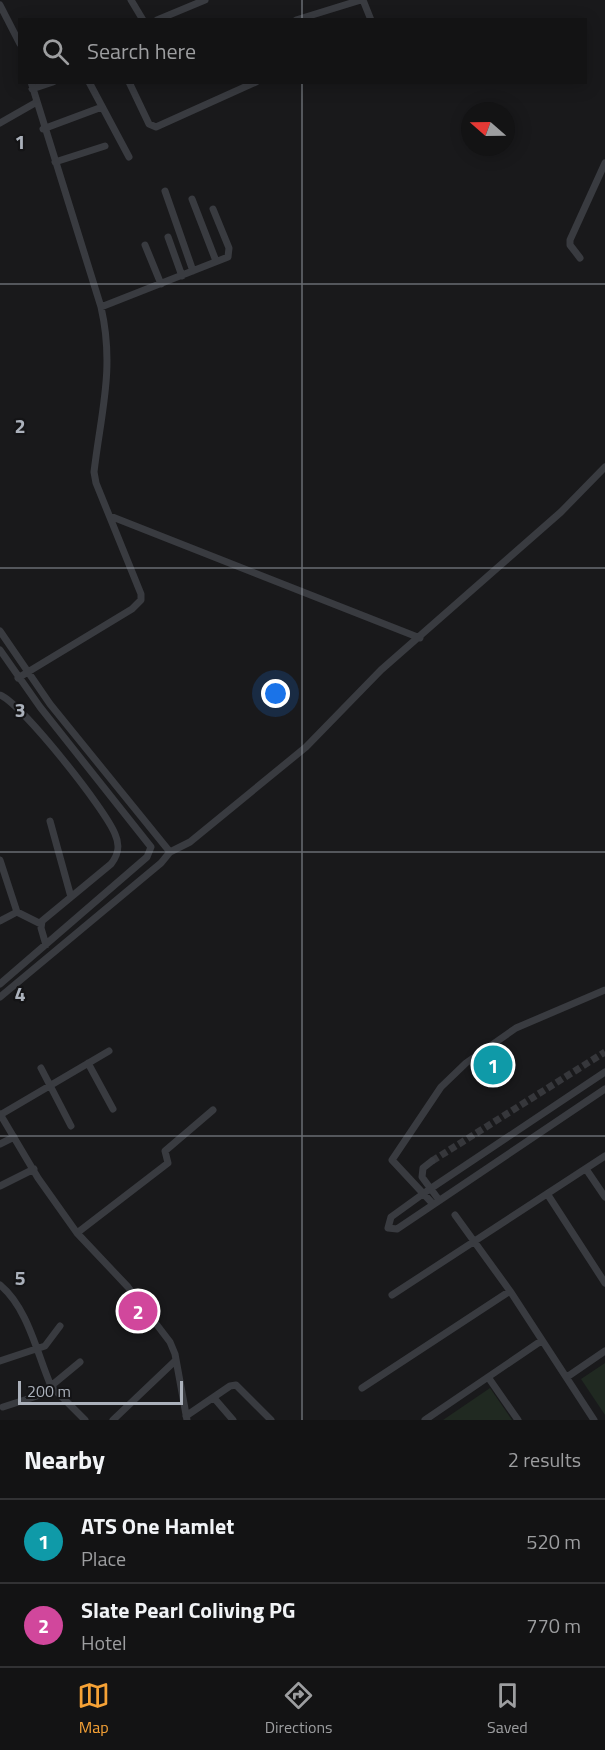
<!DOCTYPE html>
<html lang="en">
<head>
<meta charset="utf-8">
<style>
	:root { --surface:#131314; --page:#202022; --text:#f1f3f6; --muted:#9d9ea0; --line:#323234; --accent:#f6a236 }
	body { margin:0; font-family:"Titillium Web",sans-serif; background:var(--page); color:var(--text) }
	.compass { position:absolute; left:461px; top:102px; width:54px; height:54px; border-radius:50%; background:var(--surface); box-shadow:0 3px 15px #0003; rotate:290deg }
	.scale { position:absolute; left:18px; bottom:15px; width:165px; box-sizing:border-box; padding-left:6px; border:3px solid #abb1bb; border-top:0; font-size:16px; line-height:21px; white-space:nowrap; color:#abb1bb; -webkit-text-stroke:4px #141416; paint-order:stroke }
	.you { position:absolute; left:276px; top:694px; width:21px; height:21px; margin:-15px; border:4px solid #fff; border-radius:50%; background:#1a73e8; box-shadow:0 0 0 9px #1a73e833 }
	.badge { display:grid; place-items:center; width:39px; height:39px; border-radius:50%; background:var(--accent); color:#fff; font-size:20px; font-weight:700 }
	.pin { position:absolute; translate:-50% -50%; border:3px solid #fff; box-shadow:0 2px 6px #0006 }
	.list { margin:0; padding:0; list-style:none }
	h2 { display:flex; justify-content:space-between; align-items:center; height:78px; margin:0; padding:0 24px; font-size:26px }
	h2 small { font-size:20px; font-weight:400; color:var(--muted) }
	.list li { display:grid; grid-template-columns:39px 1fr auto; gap:18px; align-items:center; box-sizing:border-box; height:84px; padding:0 24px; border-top:2px solid var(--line) }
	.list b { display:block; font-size:22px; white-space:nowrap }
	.list p { margin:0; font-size:20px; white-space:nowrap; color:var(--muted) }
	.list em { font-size:20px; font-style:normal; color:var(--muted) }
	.icon { flex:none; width:33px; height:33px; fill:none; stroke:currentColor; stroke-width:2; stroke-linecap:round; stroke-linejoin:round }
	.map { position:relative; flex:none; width:605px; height:1420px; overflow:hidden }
	.search { position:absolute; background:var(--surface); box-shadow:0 3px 15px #0003; left:18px; right:18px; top:18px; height:66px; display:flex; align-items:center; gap:15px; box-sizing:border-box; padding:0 21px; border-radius:0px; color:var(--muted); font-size:22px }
	.sheet { height:246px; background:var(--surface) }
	nav { display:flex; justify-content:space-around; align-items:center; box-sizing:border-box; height:84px; border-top:2px solid var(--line); background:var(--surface); font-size:16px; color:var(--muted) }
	nav a { display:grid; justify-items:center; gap:3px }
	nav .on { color:var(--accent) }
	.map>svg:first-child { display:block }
	.green { fill:#202921 }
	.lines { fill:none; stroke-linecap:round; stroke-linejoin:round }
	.minor-tunnel { stroke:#36373b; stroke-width:7; stroke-dasharray:7 3.5; stroke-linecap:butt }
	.minor { stroke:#393b40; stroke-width:7 }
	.grid { fill:none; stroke:#abb1bb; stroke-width:1.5; stroke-opacity:0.55 }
	.grid-label { font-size:20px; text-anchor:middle; font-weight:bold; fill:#abb1bb; stroke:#141416; stroke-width:4.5; stroke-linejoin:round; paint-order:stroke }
</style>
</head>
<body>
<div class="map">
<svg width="605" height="1420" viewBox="0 0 605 1420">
	<rect width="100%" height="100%" fill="#19191b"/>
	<path class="green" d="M605 1363V1415L581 1379Z
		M490 1388 512 1420H443Z"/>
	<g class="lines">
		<path class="minor-tunnel" d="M432 1161 605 1052"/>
		<path class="minor" d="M131 0 143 20
			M363 0 371 20
			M0 5 20 44
			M157 20 205 0
			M296 20 361 0
			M89 82 129 157
			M129 82 149 124 156 127 256 82
			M32 89 53 82
			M0 123 35 103
			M43 129 102 107
			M55 162 105 146
			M165 191 193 271
			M192 199 216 261
			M168 237 182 276
			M145 245 161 284
			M580 258 570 245V240L605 163
			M101 307 228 257 229 248 213 209
			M110 516 420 638
			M0 631 50 704 170 852
			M0 650 40 707 151 847 147 857 0 984
			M18 678 132 609 141 600V594L96 483 94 472C101 412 115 368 101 307L31 82
			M0 695C22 704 106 810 115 834 120 845 119 854 111 864L42 921 41 928 46 945
			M50 821 71 897
			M0 860 17 912 41 924
			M0 921 17 912
			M0 997 161 863 170 852 190 842 306 747 381 670 561 512 605 467
			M88 1063 113 1109
			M41 1068 71 1126
			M605 1072 427 1191 391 1217 388 1228 397 1229 605 1089
			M0 1114 38 1178 77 1233 128 1287 170 1342 175 1354 187 1420
			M0 1115 109 1051
			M0 1144 14 1137
			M432 1161 423 1168 422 1177 439 1200
			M586 1169 605 1197
			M0 1186 34 1169
			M548 1195 605 1283
			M433 1204 392 1160 441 1087 466 1063 516 1028 605 990
			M455 1215 510 1291 594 1420
			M77 1233 168 1163 165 1151 213 1110
			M0 1285C28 1308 37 1354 51 1386L40 1395 3 1407
			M392 1295 605 1156
			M0 1361 45 1346 60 1326
			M80 1362 51 1386 85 1420
			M488 1377 518 1420
			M567 1377 605 1351
			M362 1388 510 1291
			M214 1398 233 1420
			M186 1416 230 1386 236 1385 271 1420
			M113 1420 176 1360
			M425 1420 541 1341"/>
	</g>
	<path class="grid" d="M302 0V20M302 82V1420M0 284H605M0 568H605M0 852H605M0 1136H605"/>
	<g class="grid-label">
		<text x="20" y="149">1</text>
		<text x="20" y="433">2</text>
		<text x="20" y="717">3</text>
		<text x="20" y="1001">4</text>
		<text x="20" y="1285">5</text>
	</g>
</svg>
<svg class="compass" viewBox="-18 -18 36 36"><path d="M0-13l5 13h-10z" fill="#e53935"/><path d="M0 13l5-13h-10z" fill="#9d9ea0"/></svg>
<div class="scale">200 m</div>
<div class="you"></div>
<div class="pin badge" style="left:493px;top:1065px;background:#0f9aa8">1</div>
<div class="pin badge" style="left:138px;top:1311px;background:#d1479c">2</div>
<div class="search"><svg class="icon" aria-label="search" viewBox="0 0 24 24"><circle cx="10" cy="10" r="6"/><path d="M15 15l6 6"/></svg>Search here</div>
</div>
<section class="sheet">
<h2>Nearby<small>2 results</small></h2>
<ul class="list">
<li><span class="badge" style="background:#0f9aa8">1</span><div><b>ATS One Hamlet</b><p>Place</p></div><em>520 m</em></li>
<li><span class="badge" style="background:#d1479c">2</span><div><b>Slate Pearl Coliving PG</b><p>Hotel</p></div><em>770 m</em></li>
</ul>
</section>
<nav>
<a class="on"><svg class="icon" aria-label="map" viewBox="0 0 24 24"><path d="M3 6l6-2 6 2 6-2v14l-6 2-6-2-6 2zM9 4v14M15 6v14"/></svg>Map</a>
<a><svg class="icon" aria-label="directions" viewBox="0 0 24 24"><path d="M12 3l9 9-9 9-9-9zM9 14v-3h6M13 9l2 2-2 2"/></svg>Directions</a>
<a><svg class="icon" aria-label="saved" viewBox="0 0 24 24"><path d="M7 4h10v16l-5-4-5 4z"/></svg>Saved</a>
</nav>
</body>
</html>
